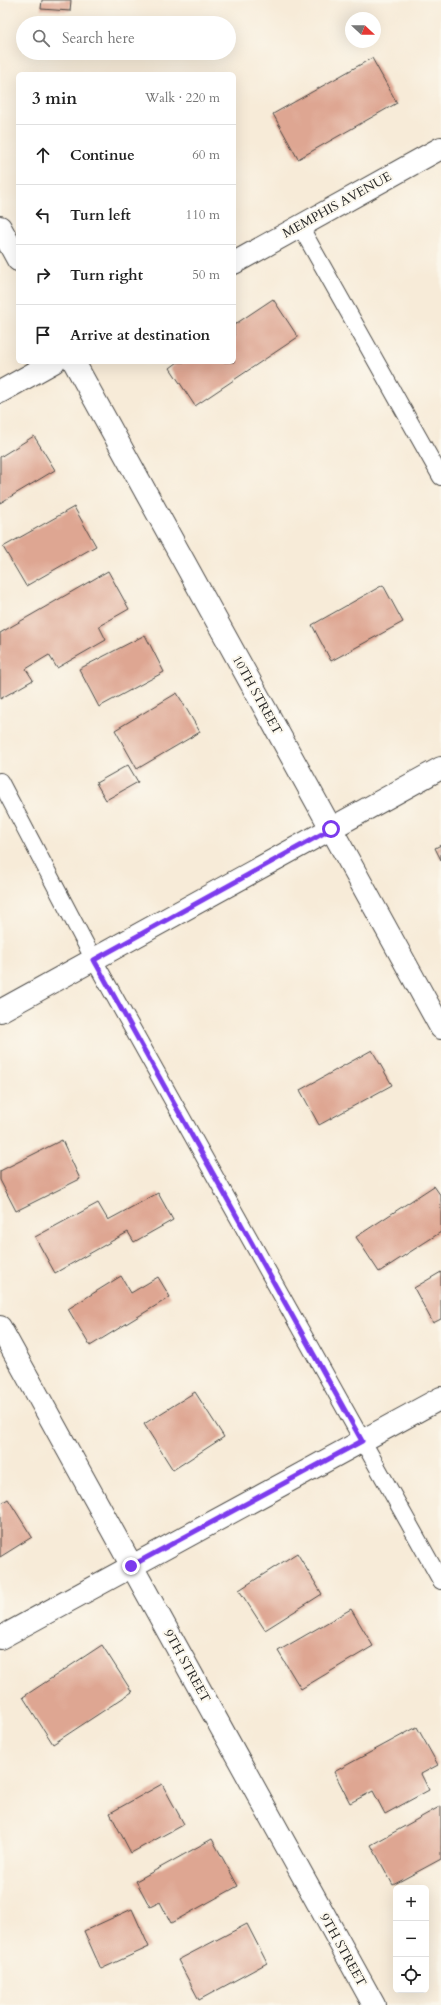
<!DOCTYPE html>
<html lang="en">
<head>
<meta charset="utf-8">
<style>
	:root { --surface:#fff; --page:#f6f6f6; --text:#222; --muted:#767676; --line:#e0e0e0 }
	body { margin:0; font-family:Cardo,serif; background:var(--page); color:var(--text) }
	.controls { position:absolute; right:12px; bottom:12px; display:grid; overflow:hidden; border-radius:6px; box-shadow:0 4px 16px #0002 }
	.controls button { width:36px; height:36px; display:grid; place-items:center; padding:0; border:0; border-bottom:1px solid var(--line); background:var(--surface); color:var(--text); font:20px sans-serif }
	.compass { position:absolute; left:345px; top:12px; width:36px; height:36px; border-radius:50%; background:var(--surface); box-shadow:0 4px 16px #0002; rotate:112deg }
	.stop { position:absolute; width:12px; height:12px; margin:-9px; border:3px solid #7c3aed; border-radius:50%; background:#fff }
	.stop.end { background:#7c3aed; border-color:#fff; box-shadow:0 1px 4px #0008 }
	.list { margin:0; padding:0; list-style:none }
	h2 { display:flex; justify-content:space-between; align-items:center; height:52px; margin:0; padding:0 16px; font-size:17px }
	h2 small { font-size:13px; font-weight:400; color:var(--muted) }
	.list li { display:grid; grid-template-columns:26px 1fr auto; gap:12px; align-items:center; box-sizing:border-box; height:60px; padding:0 16px; border-top:1px solid var(--line) }
	.list b { display:block; font-size:15px; white-space:nowrap }
	.list em { font-size:13px; font-style:normal; color:var(--muted) }
	.icon { flex:none; width:22px; height:22px; fill:none; stroke:currentColor; stroke-width:2; stroke-linecap:round; stroke-linejoin:round }
	.map { position:relative; flex:none; width:441px; height:2005px; overflow:hidden }
	.search { position:absolute; background:var(--surface); box-shadow:0 4px 16px #0002; left:16px; top:16px; width:220px; height:44px; display:flex; align-items:center; gap:10px; box-sizing:border-box; padding:0 14px; border-radius:22px; color:var(--muted); font-size:15px }
	.panel { position:absolute; background:var(--surface); box-shadow:0 4px 16px #0002; left:16px; top:72px; width:220px; height:292px; border-radius:6px }
	.map>svg:first-child { display:block }
	.building { fill:#dea692 }
	.lines { fill:none; stroke-linecap:round; stroke-linejoin:round }
	.lane-casing { stroke:#4a4845; stroke-width:18 }
	.street-casing { stroke:#4a4845; stroke-width:24 }
	.lane { stroke:#fff; stroke-width:16 }
	.street { stroke:#fff; stroke-width:22 }
	.route { stroke:#7c3aed; stroke-width:5 }
	.labels { text-anchor:middle; dominant-baseline:central; stroke-width:4; stroke-linejoin:round; paint-order:stroke }
	.street-label { font-size:13px; fill:#2b2b2b; stroke:#fbf7ec }
</style>
</head>
<body>
<div class="map">
<svg width="441" height="2005" viewBox="0 0 441 2005">
	<rect width="100%" height="100%" fill="#fbf7ec"/>
	<filter id="ink" filterUnits="userSpaceOnUse"><feTurbulence type="fractalNoise" baseFrequency=".025" numOctaves="2"/><feDisplacementMap in="SourceGraphic" scale="8" xChannelSelector="R" yChannelSelector="G"/><feConvolveMatrix kernelMatrix="1 2 1 2 8 2 1 2 1" color-interpolation-filters="sRGB"/></filter>
	<filter id="wash" filterUnits="userSpaceOnUse"><feTurbulence type="fractalNoise" baseFrequency=".012" numOctaves="4" result="noise"/><feDisplacementMap in="SourceGraphic" scale="16" xChannelSelector="R" yChannelSelector="G"/><feGaussianBlur stdDeviation="0.9" result="paint"/><feColorMatrix in="noise" values="0 0 0 0 0 0 0 0 0 0 0 0 0 0 0 0 0 1.4 0 .05"/><feComposite in="paint" operator="in"/></filter>
	<g filter="url(#wash)">
		<rect width="100%" height="100%" fill="#f7ebd8"/>
		<g id="blocks">
			<path class="building" d="M42 0H71L70 11 41 9Z
				M372 58 397 103 298 159 273 114Z
				M273 299 298 337 195 406 170 368 178 362H234V325Z
				M34 436 55 470 0 503V457Z
				M74 507 96 546 26 586 3 547Z
				M108 571 129 609 99 626 106 640 57 668 49 655 26 669 33 680 0 699V633Z
				M383 585 403 622 331 661 312 625Z
				M145 635 164 672 99 707 79 669Z
				M177 693 200 732 137 769 115 730Z
				M128 765 138 782 106 800 96 783Z
				M441 845V860L435 848Z
				M372 1050 392 1085 319 1125 300 1090Z
				M62 1140 80 1179 16 1211 0 1180V1171Z
				M434 1186 441 1196V1232L379 1272 356 1237Z
				M158 1193 173 1220 134 1242 128 1232 55 1273 35 1237 98 1203 108 1220Z
				M441 1272V1319L433 1323 414 1288Z
				M121 1276 131 1293 158 1277 170 1297 90 1346 68 1309Z
				M195 1392 224 1437 173 1470 144 1424Z
				M8 1499 32 1537 0 1557V1504Z
				M297 1553 322 1594 265 1630 239 1590Z
				M351 1609 373 1646 301 1689 278 1651Z
				M102 1645 132 1692 53 1744 23 1697Z
				M417 1727 438 1765 421 1774 429 1790 385 1814 373 1791 350 1803 334 1772Z
				M162 1784 184 1824 131 1853 110 1813Z
				M441 1806V1859L393 1885 371 1845Z
				M212 1839 238 1886 171 1923 160 1902 150 1907 136 1881Z
				M132 1909 149 1947 101 1969 84 1931Z
				M247 1924 267 1963 199 2000 178 1960Z"/>
		</g>
	</g>
	<g filter="url(#ink)">
		<use href="#blocks" fill-opacity="0" stroke="#4a4845" stroke-width="1"/>
		<g class="lines">
			<g class="lane-casing">
				<path id="lane" d="M300 226 441 477
					M0 781 94 960 441 1581"/>
			</g>
			<g class="street-casing">
				<path id="street" d="M0 227 18 260
					M234 263 441 148
					M74 362 441 1028
					M0 392 54 362
					M0 1011 441 768
					M0 1327 374 2005
					M0 1638 441 1398"/>
			</g>
			<use href="#lane" class="lane"/>
			<use href="#street" class="street"/>
		</g>
	</g>
	<g class="lines" filter="url(#ink)">
		<path class="route" d="M131 1566 362 1441 94 960 331 829"/>
	</g>
	<g class="labels">
		<g class="street-label">
			<text transform="translate(337 205) rotate(-29)">MEMPHIS AVENUE</text>
			<text transform="translate(257 695) rotate(61)">10TH STREET</text>
			<text transform="translate(187 1666) rotate(61)">9TH STREET</text>
			<text transform="translate(343 1950) rotate(61)">9TH STREET</text>
		</g>
	</g>
</svg>
<div class="controls">
<button>+</button>
<button>−</button>
<button><svg class="icon" aria-label="locate" viewBox="0 0 24 24"><circle cx="12" cy="12" r="6"/><path d="M12 2v4M12 18v4M2 12h4M18 12h4"/></svg></button>
</div>
<svg class="compass" viewBox="-18 -18 36 36"><path d="M0-13l5 13h-10z" fill="#e53935"/><path d="M0 13l5-13h-10z" fill="#767676"/></svg>
<div class="stop" style="left:331px;top:829px"></div>
<div class="stop end" style="left:131px;top:1566px"></div>
<div class="search"><svg class="icon" aria-label="search" viewBox="0 0 24 24"><circle cx="10" cy="10" r="6"/><path d="M15 15l6 6"/></svg>Search here</div>
<section class="panel">
<h2>3 min<small>Walk · 220 m</small></h2>
<ul class="list">
<li><svg class="icon" aria-label="ahead" viewBox="0 0 24 24"><path d="M12 20V5M6 11l6-6 6 6"/></svg><div><b>Continue</b></div><em>60 m</em></li>
<li><svg class="icon" aria-label="left" viewBox="0 0 24 24"><path d="M17 20v-9H6M10 6l-5 5 5 5"/></svg><div><b>Turn left</b></div><em>110 m</em></li>
<li><svg class="icon" aria-label="right" viewBox="0 0 24 24"><path d="M7 20v-9h11M14 6l5 5-5 5"/></svg><div><b>Turn right</b></div><em>50 m</em></li>
<li><svg class="icon" aria-label="arrive" viewBox="0 0 24 24"><path d="M6 21V4h12l-3 4 3 4H6"/></svg><div><b>Arrive at destination</b></div></li>
</ul>
</section>
</div>
</body>
</html>
